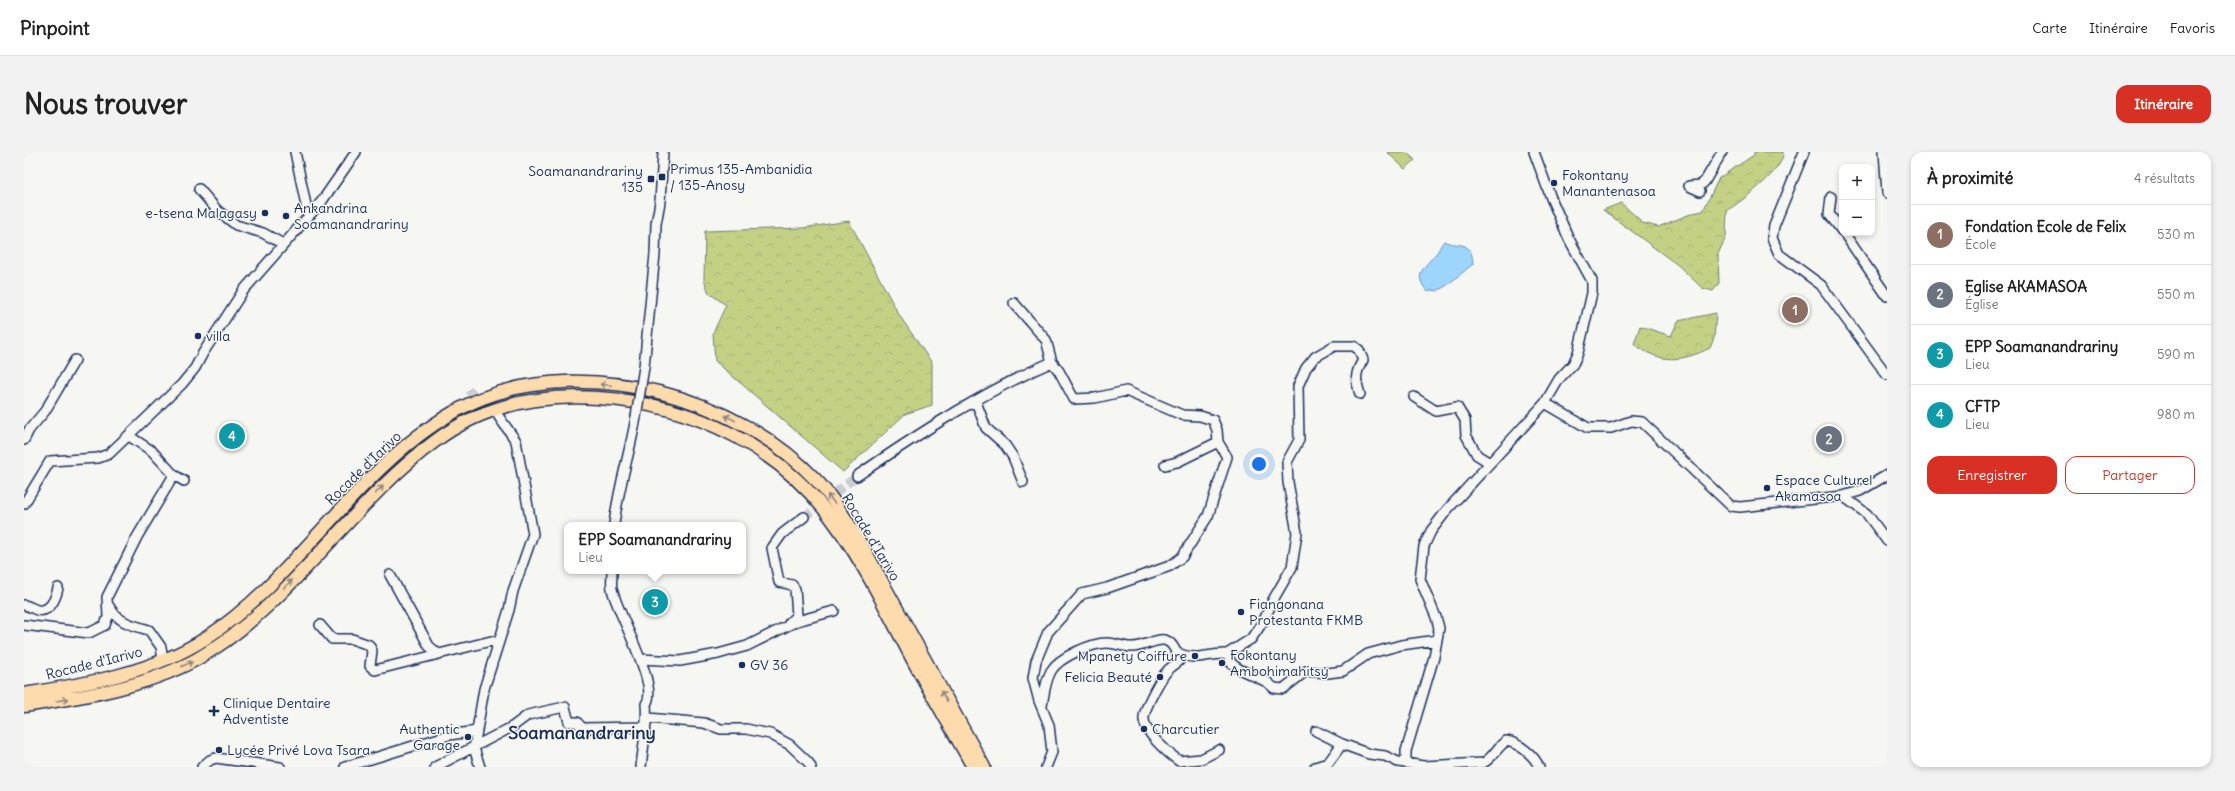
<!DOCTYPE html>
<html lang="fr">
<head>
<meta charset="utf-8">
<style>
	:root { --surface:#fff; --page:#f2f2f2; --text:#222; --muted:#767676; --line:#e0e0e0; --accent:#d93025 }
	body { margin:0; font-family:Delius,sans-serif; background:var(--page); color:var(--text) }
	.controls { position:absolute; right:12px; top:12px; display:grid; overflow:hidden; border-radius:8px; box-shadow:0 2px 6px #0003 }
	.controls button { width:36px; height:36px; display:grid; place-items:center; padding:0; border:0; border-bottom:1px solid var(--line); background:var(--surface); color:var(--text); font:20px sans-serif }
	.you { position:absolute; left:1235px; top:312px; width:14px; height:14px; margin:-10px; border:3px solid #fff; border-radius:50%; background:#1a73e8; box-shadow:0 0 0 6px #1a73e833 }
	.badge { display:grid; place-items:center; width:26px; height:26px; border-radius:50%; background:var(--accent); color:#fff; font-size:13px; font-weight:700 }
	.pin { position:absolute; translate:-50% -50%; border:2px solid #fff; box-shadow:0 1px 4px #0006 }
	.popup { position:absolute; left:540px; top:370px; width:182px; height:52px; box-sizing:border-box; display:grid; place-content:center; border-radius:8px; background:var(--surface); filter:drop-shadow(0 1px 3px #0005); font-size:13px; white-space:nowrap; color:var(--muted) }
	.popup b { font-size:15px; color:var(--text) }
	.popup::after { content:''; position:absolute; left:50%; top:100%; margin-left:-8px; border:8px solid transparent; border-top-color:var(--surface) }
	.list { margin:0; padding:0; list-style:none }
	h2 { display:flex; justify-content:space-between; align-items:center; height:52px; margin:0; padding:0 16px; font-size:17px }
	h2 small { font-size:13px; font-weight:400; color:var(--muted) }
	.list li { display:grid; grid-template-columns:26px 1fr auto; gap:12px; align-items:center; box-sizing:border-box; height:60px; padding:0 16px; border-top:1px solid var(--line) }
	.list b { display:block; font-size:15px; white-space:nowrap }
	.list p { margin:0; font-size:13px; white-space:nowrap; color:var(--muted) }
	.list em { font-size:13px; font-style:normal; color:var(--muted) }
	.actions { display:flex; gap:8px; padding:12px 16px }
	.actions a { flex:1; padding:9px 0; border:1px solid var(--accent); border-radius:12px; text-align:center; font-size:14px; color:var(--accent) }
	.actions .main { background:var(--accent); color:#fff }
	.map { position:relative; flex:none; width:1863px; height:615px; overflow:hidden; border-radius:12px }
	header { display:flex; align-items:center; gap:24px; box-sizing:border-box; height:56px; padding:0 20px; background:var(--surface); border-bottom:1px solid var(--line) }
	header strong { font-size:19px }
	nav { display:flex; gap:22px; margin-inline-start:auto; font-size:14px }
	.intro { display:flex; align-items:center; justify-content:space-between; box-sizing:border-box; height:96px; padding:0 24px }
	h1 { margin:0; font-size:28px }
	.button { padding:10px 18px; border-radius:12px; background:var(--accent); color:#fff; font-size:14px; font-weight:700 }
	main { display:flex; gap:24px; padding:0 24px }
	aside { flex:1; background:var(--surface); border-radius:12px; box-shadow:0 2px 6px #0003 }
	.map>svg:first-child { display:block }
	.forest { fill:url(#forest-crowns); stroke:#708072 }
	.pitch { fill:#c4d185; stroke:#708072 }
	.water { fill:#9ed5fd; stroke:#6a93bd }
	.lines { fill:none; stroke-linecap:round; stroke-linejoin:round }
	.minor-tunnel { stroke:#caced4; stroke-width:9; stroke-dasharray:9 4.5; stroke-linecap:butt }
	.minor-casing { stroke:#1b2f5e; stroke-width:12 }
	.major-casing { stroke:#1b2f5e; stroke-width:15 }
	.minor { stroke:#f6f6f2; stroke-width:9 }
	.major { stroke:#fedbac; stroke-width:12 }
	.minor-bridge-casing { stroke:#1b2f5e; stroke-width:12; stroke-linecap:butt }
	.minor-bridge { stroke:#f6f6f2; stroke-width:9 }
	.oneway { stroke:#8c8585 }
	.poi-dot { fill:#1b2f5e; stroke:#f6f6f2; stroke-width:1.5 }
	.labels { text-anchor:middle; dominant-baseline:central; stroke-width:3; stroke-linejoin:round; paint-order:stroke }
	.poi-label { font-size:14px; fill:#1b2f5e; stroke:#f6f6f2; text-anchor:start }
	.street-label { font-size:14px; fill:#1b2f5e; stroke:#f6f6f2 }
	.district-label { font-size:18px; font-weight:bold; fill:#1b2f5e; stroke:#f6f6f2 }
</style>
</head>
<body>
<header>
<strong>Pinpoint</strong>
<nav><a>Carte</a><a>Itinéraire</a><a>Favoris</a></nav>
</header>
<div class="intro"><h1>Nous trouver</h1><a class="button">Itinéraire</a></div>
<main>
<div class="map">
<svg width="1863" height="615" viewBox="0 0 1863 615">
	<defs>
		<pattern id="forest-crowns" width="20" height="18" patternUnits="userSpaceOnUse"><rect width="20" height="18" fill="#c4d185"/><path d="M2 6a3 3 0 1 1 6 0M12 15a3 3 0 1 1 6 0" fill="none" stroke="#a8b475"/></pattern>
	</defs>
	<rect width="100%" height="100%" fill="#f6f6f2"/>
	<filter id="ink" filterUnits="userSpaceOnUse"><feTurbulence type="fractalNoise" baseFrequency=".025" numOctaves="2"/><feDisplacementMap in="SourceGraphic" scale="8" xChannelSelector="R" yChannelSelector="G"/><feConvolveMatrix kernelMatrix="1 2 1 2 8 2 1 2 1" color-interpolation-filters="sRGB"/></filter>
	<g filter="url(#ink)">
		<path class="forest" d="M1730 0H1759C1761 18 1717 49 1703 59L1702 85 1694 102 1695 131 1689 139 1678 136 1655 114 1579 58 1597 51 1616 68 1615 70 1634 75 1669 61 1679 59 1695 26 1730 3Z
			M825 69 875 163 908 211V253L881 262 819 320 691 209 689 181 702 153 685 141 680 128 681 79 779 76Z
			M1692 161 1690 186 1686 196C1657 210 1637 212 1610 192L1616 174 1647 184 1654 169Z"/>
		<path class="pitch" d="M1363 0H1382L1391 8 1381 17Z"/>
		<path class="water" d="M1420 89C1433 96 1448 86 1449 112L1422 134 1413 139 1408 138 1404 140C1387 121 1402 115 1414 99 1416 96 1417 92 1420 89Z"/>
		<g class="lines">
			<path class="minor-tunnel" d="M444 238 471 262
				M780 365 833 324"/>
			<g class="minor-casing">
				<path id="minor" d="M271 0 284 63
					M1510 0 1527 46 1545 87 1568 129V141L1554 201 1549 212 1535 227 1521 251 1423 358 1407 379 1400 394 1396 427 1412 465 1415 476 1410 505 1382 599V611L1399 614 1459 611C1469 606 1473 595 1482 589 1495 591 1510 603 1515 615
					M1780 0 1750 74 1748 86 1755 102 1797 133 1863 223
					M1860 0 1863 41
					M175 37 193 58 212 73 239 81 259 92
					M1676 39 1665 34 1677 33 1681 29 1698 0
					M1807 45 1805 62 1818 79
					M1820 81 1863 144
					M990 151 1022 188 1028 210
					M620 215 631 102 632 72 636 50 639 0
					M1336 242C1331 227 1331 221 1339 208L1335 198 1330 194H1310L1291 205 1282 216 1274 234 1275 288 1263 310 1264 330 1273 381 1268 415 1249 448 1240 468 1227 487 1203 502 1207 511 1215 517 1243 530 1250 536 1259 537 1282 519 1304 521 1319 519 1344 502 1377 493 1413 488
					M1390 245 1412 259 1433 255 1441 268 1442 283 1453 303 1466 311
					M952 250 962 276 981 293 989 305 999 330
					M1521 251 1564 276H1587L1607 269 1618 270 1707 354 1716 355 1819 344 1836 339 1863 323
					M105 284 128 299 150 323 160 329
					M0 288 5 278 21 259 51 208
					M833 324C894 282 959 240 1028 210L1035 219 1050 247 1071 246 1102 239 1158 263 1176 264 1189 268 1193 278 1194 290
					M1819 344 1843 362 1863 389
					M0 352 26 309 74 306 85 302 158 232 171 216 179 201 219 139 298 49 332 0
					M590 373C594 336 606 301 612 265
					M588 419C588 425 587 432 588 437 593 461 636 534 622 552 624 573 619 594 617 615
					M366 423 405 494 413 501
					M0 453C5 454 8 456 13 458 26 461 32 446 34 436
					M85 454C94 471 108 473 125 478L137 495 139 508
					M765 471 773 463 771 437 768 433 755 430 748 396 758 382 780 365
					M0 473 65 481 81 473 84 465 83 445 113 385 150 323
					M296 473 308 487H328L345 493 348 499 346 514 351 518 467 489 471 490 473 496
					M1153 501C1174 510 1183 501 1203 502
					M616 507 656 509 694 502 723 494 773 469 810 459
					M1018 554C1020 542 1021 530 1027 519 1035 505 1068 491 1083 491 1091 491 1099 495 1107 495 1127 496 1145 471 1155 509 1152 512 1147 515 1144 518 1137 525 1121 555 1120 565 1118 579 1145 602 1155 609L1177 607 1195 598
					M624 566 680 571 697 577H722L746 582 766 593 784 610 787 615
					M1292 579 1318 592
					M178 615 186 608 192 606 256 615
					M321 615 425 583 453 579
					M411 615 488 575 504 563 536 556 541 555 545 570H553L558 576 621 575
					M456 615 450 596 460 537 485 458 489 439 509 382 492 289 475 265
					M1022 615 1028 600 1025 573 1015 549 1009 526 1012 509 1024 480 1058 442 1083 436 1146 414 1158 405 1184 364 1203 305 1194 290 1153 310 1141 313
					M1291 615 1304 611 1318 592 1345 602 1361 604 1374 610 1382 611"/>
			</g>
			<g class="major-casing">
				<path id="major" d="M0 542C62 532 129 521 182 486 264 432 316 344 394 284 414 269 436 255 459 246 566 205 713 245 791 327 811 347 825 373 840 397L960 615
					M0 554C58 545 120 536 173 507 265 455 325 353 410 290 457 254 515 242 574 246 670 252 760 296 815 377 845 420 867 467 891 512 910 547 930 580 949 615"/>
			</g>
			<use href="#minor" class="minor"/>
			<use href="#major" class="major"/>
			<g class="minor-bridge-casing">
				<path id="minor-bridge" d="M612 265 620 215"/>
			</g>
			<use href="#minor-bridge" class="minor-bridge"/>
		</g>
		<defs><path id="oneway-shaft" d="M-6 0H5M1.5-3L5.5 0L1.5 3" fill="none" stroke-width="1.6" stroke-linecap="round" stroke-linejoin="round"/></defs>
		<g class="oneway">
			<use href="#oneway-shaft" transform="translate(582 233) rotate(-175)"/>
			<use href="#oneway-shaft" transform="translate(706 266) rotate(-152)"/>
			<use href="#oneway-shaft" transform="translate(355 338) rotate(-44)"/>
			<use href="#oneway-shaft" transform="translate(807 347) rotate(-128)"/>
			<use href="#oneway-shaft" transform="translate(264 432) rotate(-46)"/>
			<use href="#oneway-shaft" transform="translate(163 512) rotate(-25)"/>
			<use href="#oneway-shaft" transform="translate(920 544) rotate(-119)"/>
			<use href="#oneway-shaft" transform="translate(38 548) rotate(-10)"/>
		</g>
	</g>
	<g class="poi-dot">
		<rect x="634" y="21" width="8" height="8" rx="2"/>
		<rect x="623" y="23" width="8" height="8" rx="2"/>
		<circle cx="1530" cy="31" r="4"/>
		<circle cx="241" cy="61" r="4"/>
		<circle cx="262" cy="64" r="4"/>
		<circle cx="174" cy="184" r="4"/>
		<circle cx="1743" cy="336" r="4"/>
		<circle cx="1217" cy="460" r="4"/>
		<circle cx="1171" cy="504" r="4"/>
		<circle cx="1198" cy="511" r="4"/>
		<circle cx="718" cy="513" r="4"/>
		<circle cx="1136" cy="525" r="4"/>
		<path d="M188 553h4v4h4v4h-4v4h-4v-4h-4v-4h4z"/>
		<circle cx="1120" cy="577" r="4"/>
		<circle cx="444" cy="585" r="4"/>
		<circle cx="195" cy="598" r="4"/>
	</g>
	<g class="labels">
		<g class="poi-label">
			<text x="646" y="17">Primus 135-Ambanidia<tspan x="646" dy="16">/ 135-Anosy</tspan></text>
			<text x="619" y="19" text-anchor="end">Soamanandrariny<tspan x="619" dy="16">135</tspan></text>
			<text x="1538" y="23">Fokontany<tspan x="1538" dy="16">Manantenasoa</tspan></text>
			<text x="270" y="56">Ankandrina<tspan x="270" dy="16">Soamanandrariny</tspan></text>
			<text x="233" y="61" text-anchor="end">e-tsena Malagasy</text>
			<text x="182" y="184">villa</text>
			<text x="1751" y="328">Espace Culturel<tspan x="1751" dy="16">Akamasoa</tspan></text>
			<text x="1225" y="452">Fiangonana<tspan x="1225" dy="16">Protestanta FKMB</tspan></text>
			<text x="1206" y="503">Fokontany<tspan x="1206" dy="16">Ambohimahitsy</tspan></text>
			<text x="1163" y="504" text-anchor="end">Mpanety Coiffure</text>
			<text x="726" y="513">GV 36</text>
			<text x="1128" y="525" text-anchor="end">Felicia Beauté</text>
			<text x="199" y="551">Clinique Dentaire<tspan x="199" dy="16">Adventiste</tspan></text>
			<text x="436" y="577" text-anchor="end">Authentic<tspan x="436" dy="16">Garage</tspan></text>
			<text x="1128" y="577">Charcutier</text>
			<text x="203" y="598">Lycée Privé Lova Tsara</text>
		</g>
		<g class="street-label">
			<text transform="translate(339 316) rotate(-44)">Rocade d'Iarivo</text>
			<text transform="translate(847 385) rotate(59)">Rocade d'Iarivo</text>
			<text transform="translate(70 511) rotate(-14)">Rocade d'Iarivo</text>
		</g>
		<g class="district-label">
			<text x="558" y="580">Soamanandrariny</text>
		</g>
	</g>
</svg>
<div class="controls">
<button>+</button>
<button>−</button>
</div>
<div class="you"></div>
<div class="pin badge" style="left:1771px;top:158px;background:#8d6e63">1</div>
<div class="pin badge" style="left:1805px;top:287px;background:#6b7280">2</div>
<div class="pin badge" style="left:631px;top:450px;background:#0f9aa8">3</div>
<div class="popup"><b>EPP Soamanandrariny</b>Lieu</div>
<div class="pin badge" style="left:208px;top:284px;background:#0f9aa8">4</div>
</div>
<aside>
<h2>À proximité<small>4 résultats</small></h2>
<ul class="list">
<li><span class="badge" style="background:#8d6e63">1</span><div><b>Fondation Ecole de Felix</b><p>École</p></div><em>530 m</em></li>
<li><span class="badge" style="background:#6b7280">2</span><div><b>Eglise AKAMASOA</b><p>Église</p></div><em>550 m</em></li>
<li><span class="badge" style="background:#0f9aa8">3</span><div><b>EPP Soamanandrariny</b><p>Lieu</p></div><em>590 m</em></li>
<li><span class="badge" style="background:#0f9aa8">4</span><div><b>CFTP</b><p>Lieu</p></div><em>980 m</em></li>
</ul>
<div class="actions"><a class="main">Enregistrer</a><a>Partager</a></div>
</aside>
</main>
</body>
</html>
